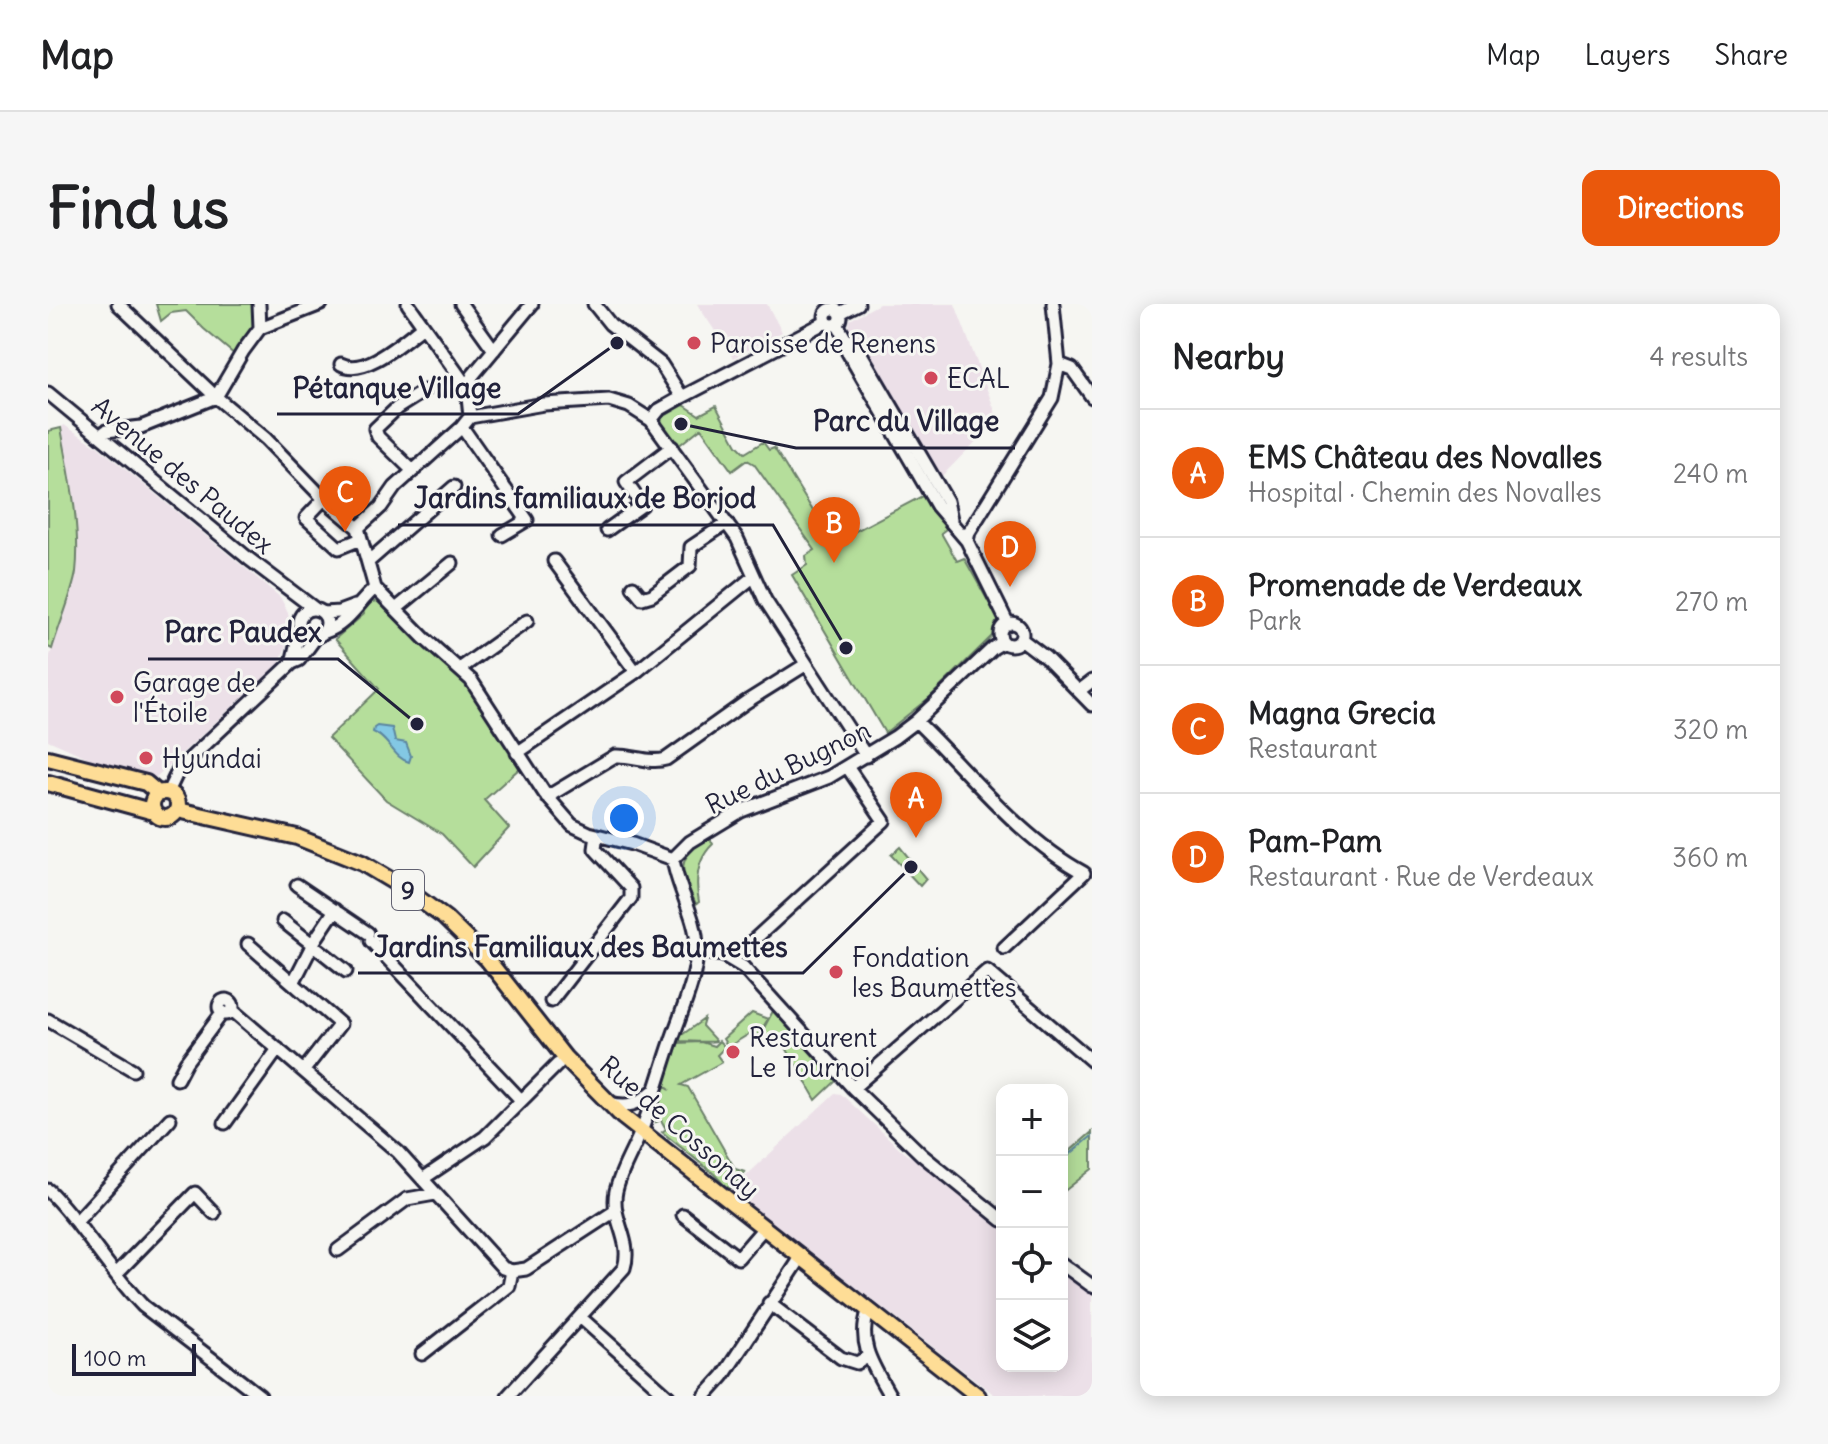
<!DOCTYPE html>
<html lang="en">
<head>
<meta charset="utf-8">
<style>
	:root { --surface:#fff; --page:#f6f6f6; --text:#202124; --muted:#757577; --line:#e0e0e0; --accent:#ea580c }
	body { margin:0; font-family:Delius,sans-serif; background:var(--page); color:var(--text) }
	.controls { position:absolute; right:24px; bottom:24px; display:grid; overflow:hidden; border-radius:16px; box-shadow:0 4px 20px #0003 }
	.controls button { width:72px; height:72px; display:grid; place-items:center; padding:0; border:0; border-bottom:2px solid var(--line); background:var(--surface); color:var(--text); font:40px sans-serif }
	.scale { position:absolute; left:24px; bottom:20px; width:124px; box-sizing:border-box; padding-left:8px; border:4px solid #22223b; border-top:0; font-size:22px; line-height:28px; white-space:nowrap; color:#22223b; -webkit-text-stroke:6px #f6f6f2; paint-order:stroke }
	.you { position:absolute; left:576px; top:514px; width:28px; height:28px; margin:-20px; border:6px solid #fff; border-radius:50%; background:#1a73e8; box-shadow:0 0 0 12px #1a73e833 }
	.badge { display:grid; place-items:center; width:52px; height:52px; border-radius:50%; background:var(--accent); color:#fff; font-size:26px; font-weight:700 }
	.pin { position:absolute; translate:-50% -66px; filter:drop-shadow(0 2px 4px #0008) }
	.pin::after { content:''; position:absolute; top:42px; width:28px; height:24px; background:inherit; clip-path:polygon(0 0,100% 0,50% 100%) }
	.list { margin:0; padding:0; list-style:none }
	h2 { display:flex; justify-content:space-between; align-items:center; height:104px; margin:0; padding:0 32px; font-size:34px }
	h2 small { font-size:26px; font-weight:400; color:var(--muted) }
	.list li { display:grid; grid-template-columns:52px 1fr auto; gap:24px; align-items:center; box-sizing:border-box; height:128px; padding:0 32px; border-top:2px solid var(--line) }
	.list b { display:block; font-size:30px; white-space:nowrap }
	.list p { margin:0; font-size:26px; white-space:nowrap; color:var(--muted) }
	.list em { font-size:26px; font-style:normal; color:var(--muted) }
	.icon { flex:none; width:44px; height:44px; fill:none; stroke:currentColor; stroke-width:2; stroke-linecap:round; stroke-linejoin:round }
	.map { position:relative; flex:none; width:1044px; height:1092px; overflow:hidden; border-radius:16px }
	header { display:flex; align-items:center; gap:48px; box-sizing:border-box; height:112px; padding:0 40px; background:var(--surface); border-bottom:2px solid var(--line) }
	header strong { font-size:38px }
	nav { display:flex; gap:44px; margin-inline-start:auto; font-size:28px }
	.intro { display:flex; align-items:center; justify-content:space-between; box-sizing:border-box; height:192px; padding:0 48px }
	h1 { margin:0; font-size:56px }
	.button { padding:20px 36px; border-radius:16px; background:var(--accent); color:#fff; font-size:28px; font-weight:700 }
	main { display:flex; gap:48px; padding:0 48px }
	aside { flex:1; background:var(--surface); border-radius:16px; box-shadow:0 4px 20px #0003 }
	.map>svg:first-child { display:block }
	.built { fill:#ece0e8 }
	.green { fill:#b5de9b; stroke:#6c806b; stroke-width:2 }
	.water { fill:#83c8e4; stroke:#5c86a0; stroke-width:2 }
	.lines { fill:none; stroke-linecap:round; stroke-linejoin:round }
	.stream { stroke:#5c86a0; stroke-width:2 }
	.minor-casing { stroke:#22223b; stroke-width:17 }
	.major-casing { stroke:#22223b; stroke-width:20 }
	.minor { stroke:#f6f6f2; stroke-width:11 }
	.major { stroke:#fedd96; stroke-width:14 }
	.poi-dot { fill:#d1495b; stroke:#f6f6f2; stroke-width:3 }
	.labels { text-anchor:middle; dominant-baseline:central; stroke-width:6; stroke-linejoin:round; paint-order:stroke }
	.shield { fill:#f6f6f2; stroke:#626272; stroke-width:2 }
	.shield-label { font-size:24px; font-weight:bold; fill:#22223b }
	.poi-label { font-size:26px; fill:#22223b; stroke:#f6f6f2; text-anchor:start }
	.street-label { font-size:26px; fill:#22223b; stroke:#f6f6f2 }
	.leader { fill:none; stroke:#22223b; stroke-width:3 }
	.callout-dot { fill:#22223b; stroke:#f6f6f2; stroke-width:3 }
	.callout-label { font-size:28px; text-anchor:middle; font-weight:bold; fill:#22223b; stroke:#f6f6f2; stroke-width:6; stroke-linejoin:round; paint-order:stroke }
</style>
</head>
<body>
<header>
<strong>Map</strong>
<nav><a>Map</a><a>Layers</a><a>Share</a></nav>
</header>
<div class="intro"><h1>Find us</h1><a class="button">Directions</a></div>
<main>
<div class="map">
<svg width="1044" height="1092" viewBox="0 0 1044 1092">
	<rect width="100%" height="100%" fill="#f6f6f2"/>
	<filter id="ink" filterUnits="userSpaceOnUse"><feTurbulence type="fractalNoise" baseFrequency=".0125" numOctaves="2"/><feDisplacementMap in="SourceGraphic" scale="16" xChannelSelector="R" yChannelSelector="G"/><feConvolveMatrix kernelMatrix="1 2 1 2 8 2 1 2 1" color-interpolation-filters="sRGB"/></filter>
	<g filter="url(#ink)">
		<path class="built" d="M649 0H719L734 28 685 54Z
			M831 0H907L950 115 890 176 801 23 802 16Z
			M16 121 49 142 232 293 240 308 243 329 231 360 107 474 98 475 79 471 0 436V358L27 270 28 241 21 167 13 124Z
			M787 789 793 790 859 851 870 855 954 924V1062H1014V968L1044 987V1092H948L683 886Z"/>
		<path class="green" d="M108 0H207L209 19 187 51 156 25 138 7 123 9 113 17Z
			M636 101 651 111 668 102 689 141 697 149 715 138 721 146 726 144 785 239 878 190 898 225 893 229 909 257 916 254 949 313 951 319 946 330 882 393 837 429 744 271 759 261 758 252 767 246 706 160 699 156 684 167 653 124 629 143 616 129 613 114Z
			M13 124C21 168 33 223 28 268 25 288 10 324 4 345L0 343V127Z
			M331 297 415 376 472 464 436 496 461 524 425 563 394 530 338 496 280 434 331 385 287 335 316 310 315 305 324 298Z
			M661 533 665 540C649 555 647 577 651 598L648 600C632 566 626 555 661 533Z
			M852 543 878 575 872 582 843 551Z
			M725 707 788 777 768 796 729 728 711 738 710 735Z
			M704 709 720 715 709 733 706 727 680 743 675 735Z
			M656 715 654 722 668 737C665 739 636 737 630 737L631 733Z
			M671 737 677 743 669 751 674 758 633 781 640 783 686 863 684 864 697 868 681 886 666 870 614 828 618 825 613 816 608 818V815L616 782 622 786 616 781 629 739 653 738 666 742Z
			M1044 828V865L1014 889V854Z"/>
		<path class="water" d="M329 422 344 424 347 437 358 439 363 452 361 458C345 454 341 434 325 428L326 424Z"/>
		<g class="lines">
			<path class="stream" d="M1014 857 1044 832"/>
			<g class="minor-casing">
				<path id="minor" d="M70 0 168 93 218 135 276 195 310 224 327 284
					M360 0 419 83
					M413 0 446 46
					M546 0 562 20 613 60 634 93
					M777 13a8 8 0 1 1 16 0a8 8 0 1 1-16 0Z
					M792 9 810 0
					M789 20 797 34 809 43 899 197 903 215
					M212 24 273 0
					M797 34 799 47 889 202 919 237 960 320
					M293 60C317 73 356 36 375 22
					M1011 60 1024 65 1044 93
					M0 89 201 255 267 305
					M168 93 195 47 212 24 211 0
					M422 113 496 100 561 96 581 102 603 116 689 234 717 296 818 452
					M603 116 611 106 634 93 778 18
					M414 123 479 216 454 231
					M53 131 58 127 93 123 168 93
					M365 167 330 133 327 125 349 104 376 87
					M276 195 258 214 291 244 313 235
					M310 224 333 203 347 183 414 123 422 113 419 83 425 71 484 0
					M559 226 594 201 578 178 624 143
					M919 237 921 228 1004 94 1011 60 1005 0
					M321 257 406 183
					M506 257 588 368
					M585 283 594 294 604 291 642 262 643 243 679 219
					M327 284 376 334 423 376 497 490 524 521 541 529 584 540 625 555
					M251 319a14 14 0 1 1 28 0a14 14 0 1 1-28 0Z
					M348 305 404 259
					M276 309 291 308 307 302
					M952 330a11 11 0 1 1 22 0a11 11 0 1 1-22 0Z
					M277 328C299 321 310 299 327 284
					M973 335 998 354 1044 401
					M244 359 252 325
					M413 364 479 317
					M1031 387 1044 377
					M868 417C920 467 972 535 1036 569L956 644
					M469 449 588 368 705 273
					M120 488 131 465 244 359 251 356 268 333
					M499 493 567 452C585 451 602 460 618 455L698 398 757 361
					M625 555 642 538 693 507 781 473 847 433 868 417 945 344 955 338
					M249 581 320 629
					M235 617 298 667
					M323 637 473 796
					M200 640 292 720 256 766
					M649 647 675 651 695 663 805 784 874 851 954 916
					M685 655 836 517 800 464
					M245 679 267 636 287 606
					M171 703a7 7 0 1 1 14 0a7 7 0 1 1-14 0Z
					M503 697 583 594V584L547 545 549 531
					M184 706 350 848 455 964 464 967 478 965 567 907
					M0 716 85 766
					M129 775 138 758 175 708
					M805 784 939 667 1044 757
					M562 799C580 804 591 800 604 788
					M177 819 230 745
					M376 874 437 833 510 760
					M0 886C36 922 60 966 95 1002L212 1092
					M635 911 690 954 715 925
					M29 917 122 815
					M290 946 359 895 387 890
					M1014 960 1044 982
					M68 970 147 889 166 909
					M721 999 793 1054 809 1059 821 1052
					M820 1008C809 1041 826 1063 842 1092
					M532 1013 620 1092
					M374 1050 461 982 464 967
					M460 1092 576 964C585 936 562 915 568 887 573 865 586 846 594 825 605 797 613 767 623 738 633 708 649 675 649 644 649 613 629 585 625 555
					M657 1092 675 1072 752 955"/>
			</g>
			<g class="major-casing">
				<path id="major" d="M0 454 98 479 111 490
					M0 479 106 508
					M104 501a13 13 0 1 1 26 0a13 13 0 1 1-26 0Z
					M130 506 249 533 314 559 356 584 397 614 439 655 517 754 575 813 930 1092"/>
			</g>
			<use href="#minor" class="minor"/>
			<use href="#major" class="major"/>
		</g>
	</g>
	<g class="poi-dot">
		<circle cx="646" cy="39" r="8"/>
		<circle cx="883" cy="74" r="8"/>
		<circle cx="69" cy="393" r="8"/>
		<circle cx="98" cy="454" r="8"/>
		<circle cx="788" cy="668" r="8"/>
		<circle cx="685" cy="748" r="8"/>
	</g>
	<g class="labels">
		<rect class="shield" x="344" y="566" width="32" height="40" rx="6"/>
		<g class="shield-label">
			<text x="360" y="586">9</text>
		</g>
		<g class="poi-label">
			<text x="662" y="39">Paroisse de Renens</text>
			<text x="899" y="74">ECAL</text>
			<text x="85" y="378">Garage de<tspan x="85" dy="30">l'Étoile</tspan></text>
			<text x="114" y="454">Hyundai</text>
			<text x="804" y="653">Fondation<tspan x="804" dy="30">les Baumettes</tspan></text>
			<text x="701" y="733">Restaurent<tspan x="701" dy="30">Le Tournoi</tspan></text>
		</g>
		<g class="street-label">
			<text transform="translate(135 171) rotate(40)">Avenue des Paudex</text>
			<text transform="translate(740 463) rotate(-26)">Rue du Bugnon</text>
			<text transform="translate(632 823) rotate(41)">Rue de Cossonay</text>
		</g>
	</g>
	<path class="leader" d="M569 39L470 110H229M633 120L748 144H967M798 344L725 221H350M369 420L290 355H100M863 563L755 669H310"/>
	<g class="callout-dot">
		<circle cx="569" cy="39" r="8"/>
		<circle cx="633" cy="120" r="8"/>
		<circle cx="798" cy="344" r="8"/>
		<circle cx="369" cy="420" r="8"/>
		<circle cx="863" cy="563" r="8"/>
	</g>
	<g class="callout-label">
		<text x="349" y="94">Pétanque Village</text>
		<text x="858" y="127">Parc du Village</text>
		<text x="537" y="204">Jardins familiaux de Borjod</text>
		<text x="195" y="338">Parc Paudex</text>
		<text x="533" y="653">Jardins Familiaux des Baumettes</text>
	</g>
</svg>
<div class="controls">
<button>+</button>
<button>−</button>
<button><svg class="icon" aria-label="locate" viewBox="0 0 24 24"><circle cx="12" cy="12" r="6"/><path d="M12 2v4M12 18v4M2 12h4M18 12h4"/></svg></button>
<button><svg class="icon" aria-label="layers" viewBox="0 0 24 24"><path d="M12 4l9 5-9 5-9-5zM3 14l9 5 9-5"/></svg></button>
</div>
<div class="scale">100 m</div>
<div class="you"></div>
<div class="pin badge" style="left:868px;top:534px">A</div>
<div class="pin badge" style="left:786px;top:259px">B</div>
<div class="pin badge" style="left:297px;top:228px">C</div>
<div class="pin badge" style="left:962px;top:283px">D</div>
</div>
<aside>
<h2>Nearby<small>4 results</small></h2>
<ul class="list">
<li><span class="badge">A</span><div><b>EMS Château des Novalles</b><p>Hospital · Chemin des Novalles</p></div><em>240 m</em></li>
<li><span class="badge">B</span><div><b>Promenade de Verdeaux</b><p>Park</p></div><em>270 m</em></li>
<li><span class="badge">C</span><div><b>Magna Grecia</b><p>Restaurant</p></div><em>320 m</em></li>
<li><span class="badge">D</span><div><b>Pam-Pam</b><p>Restaurant · Rue de Verdeaux</p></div><em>360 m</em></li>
</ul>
</aside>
</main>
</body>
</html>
